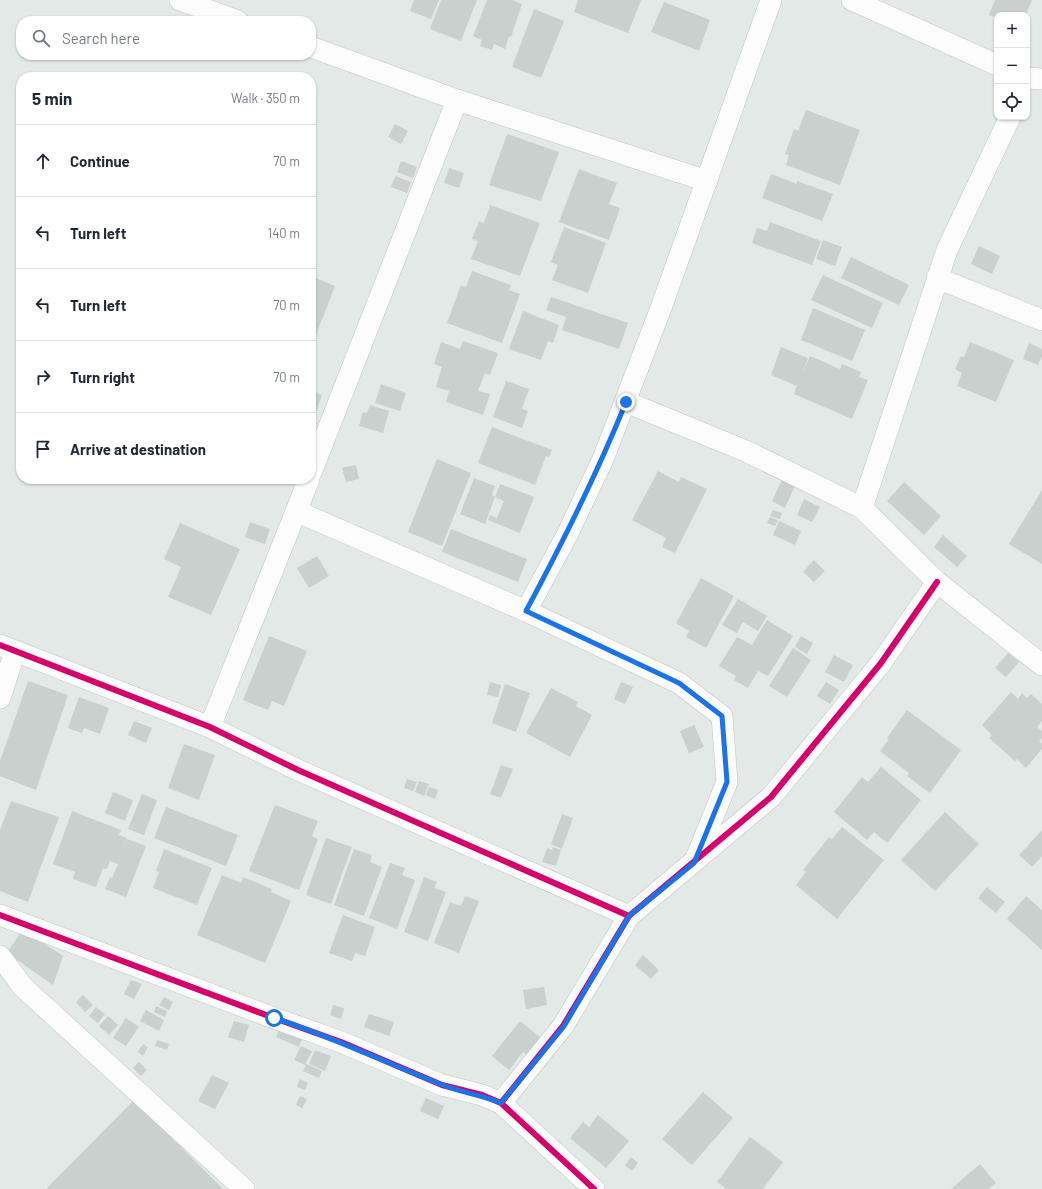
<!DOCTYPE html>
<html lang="en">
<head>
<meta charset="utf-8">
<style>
	:root { --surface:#fff; --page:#f6f6f7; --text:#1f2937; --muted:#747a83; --line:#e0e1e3 }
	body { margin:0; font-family:Barlow,sans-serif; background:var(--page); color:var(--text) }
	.controls { position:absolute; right:12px; top:12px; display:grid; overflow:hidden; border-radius:8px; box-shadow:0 1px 3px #0004 }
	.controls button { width:36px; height:36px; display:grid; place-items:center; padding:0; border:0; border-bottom:1px solid var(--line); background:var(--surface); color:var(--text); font:20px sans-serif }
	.stop { position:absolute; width:12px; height:12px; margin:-9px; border:3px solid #1a73e8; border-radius:50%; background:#fff }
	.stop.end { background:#1a73e8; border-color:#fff; box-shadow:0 1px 4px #0008 }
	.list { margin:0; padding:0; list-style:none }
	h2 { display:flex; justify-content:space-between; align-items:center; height:52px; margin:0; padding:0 16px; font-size:17px }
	h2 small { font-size:13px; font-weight:400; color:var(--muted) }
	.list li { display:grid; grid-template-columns:26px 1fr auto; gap:12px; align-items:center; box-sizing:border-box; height:72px; padding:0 16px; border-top:1px solid var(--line) }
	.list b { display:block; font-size:15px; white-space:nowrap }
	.list em { font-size:13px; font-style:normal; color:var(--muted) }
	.icon { flex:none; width:22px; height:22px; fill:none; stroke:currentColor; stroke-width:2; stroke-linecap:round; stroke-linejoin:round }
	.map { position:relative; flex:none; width:1042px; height:1189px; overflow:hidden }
	.search { position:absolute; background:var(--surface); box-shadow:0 1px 3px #0004; left:16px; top:16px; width:300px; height:44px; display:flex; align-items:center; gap:10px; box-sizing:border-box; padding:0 14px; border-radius:16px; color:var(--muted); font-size:15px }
	.panel { position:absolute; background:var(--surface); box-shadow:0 1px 3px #0004; left:16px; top:72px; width:300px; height:412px; border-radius:16px }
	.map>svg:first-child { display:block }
	.building { fill:#cad0cd }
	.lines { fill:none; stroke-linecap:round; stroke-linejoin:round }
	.street-casing { stroke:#c0c6c3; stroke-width:22 }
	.street { stroke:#fbfcfb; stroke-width:21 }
	.cycleway-casing { stroke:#f1f8f4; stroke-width:8 }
	.cycleway { stroke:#d6006c; stroke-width:6 }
	.route { stroke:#1a73e8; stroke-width:5 }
</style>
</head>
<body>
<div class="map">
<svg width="1042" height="1189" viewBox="0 0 1042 1189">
	<rect width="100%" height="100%" fill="#e3e9e6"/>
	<path class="building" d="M414 0H439L431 19 410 11Z
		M441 0H477L461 41 430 29Z
		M487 0H512L522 4 511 37 509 36 505 49 494 44 492 50 480 46 482 40 473 36Z
		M578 0H641L628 33 574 12Z
		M995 0H1032L1026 15H997V18L989 15Z
		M664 2 710 20 699 51 651 32Z
		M534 9 564 21 541 78 512 67Z
		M806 110 860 130 840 185 786 165 789 155 785 154 794 129 798 131Z
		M395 124 408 131 401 144 388 137Z
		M507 134 559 152 541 201 489 185Z
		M401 161 417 167 413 178 397 172Z
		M449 168 464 173 459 188 444 183Z
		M579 169 617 183 609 204 620 208 609 240 559 222Z
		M771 174 797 184V181L833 194 822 221 762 198Z
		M395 176 411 182 407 193 391 187Z
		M490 205 540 223 520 276 471 259 478 241 472 239 479 221 484 223Z
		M770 222 821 241 812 265 752 243 757 228 767 231Z
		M564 227 606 243 588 293 552 280 558 265 551 262Z
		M823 240 842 247 835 266 816 259Z
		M979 246 1000 256 992 274 971 264Z
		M851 257 909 285 899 305 841 278Z
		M472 271 511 285 509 290 520 294 502 343 447 323 461 285 466 287Z
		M311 272 315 273 313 277 335 286 311 348Z
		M823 275 883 303 872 328 811 300Z
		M551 297 628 323 619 349 562 330 566 317 546 310Z
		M813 308 865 330 852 361 801 340Z
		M523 311 559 325 553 343 548 341 541 360 509 349Z
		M463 341 498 353 490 375 485 373 478 391 490 394 483 415 446 402 449 391 436 387 442 367 434 364 441 342 460 349Z
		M970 342 1014 360 996 402 957 386 962 373 955 369 961 356 964 357Z
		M1029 343 1042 349V356L1038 365 1023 359Z
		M781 347 808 358 802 374 810 356 840 369 842 364 861 372 859 377 868 380 852 419 794 394 797 386 771 375Z
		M506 381 529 389 522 409 528 411 522 428 493 417Z
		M381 384 406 393 400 411 375 403Z
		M311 391 322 395 316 412 311 410Z
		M370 405 389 411 383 433 359 426 363 412 367 413Z
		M492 427 552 450 549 457 546 456 535 485 478 463Z
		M437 459 471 473 442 546 408 532Z
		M356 465 359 479 346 482 342 468Z
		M658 471 679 482 681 477 707 489 675 553 662 547 666 538 632 520Z
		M474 478 495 486 492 495 495 497 485 524 460 514Z
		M782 480 795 486 785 508 772 501Z
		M904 482 941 516 924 535 887 501Z
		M500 484 534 497 520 533 488 520 490 515 497 518 504 501 495 497Z
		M1042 490V564L1009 544Z
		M804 499 820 507 812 522 797 515Z
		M773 510 782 513 780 519 770 516Z
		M770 517 778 520 775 526 767 523Z
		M779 521 801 531 795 545 773 535Z
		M250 522 270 529 265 544 245 537Z
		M180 523 240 549 211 615 168 597 181 567 164 559Z
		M451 529 527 559 518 582 442 552Z
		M943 535 967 556 957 567 934 547Z
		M317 556 329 576 309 588 297 568Z
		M814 560 825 571 814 582 803 572Z
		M701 578 734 596 706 648 686 637 689 631 676 623Z
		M738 599 767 616 758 631 743 622 737 633 722 625Z
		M767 620 793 636 768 676 758 671 748 688 734 680 736 676 719 666 737 637 752 645Z
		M269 636 307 651 284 706 272 701 268 710 243 700Z
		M801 636 813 643 807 654 795 647Z
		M793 648 811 660 787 697 769 686Z
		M1008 653 1019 662 1006 677 995 668Z
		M834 655 853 665 844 682 825 672Z
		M28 681 68 695 36 790 0 776V761Z
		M490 682 501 685 498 697 487 695Z
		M621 682 633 687 625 704 614 699Z
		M826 682 839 690 830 704 817 696Z
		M505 684 530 693 516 732 492 723Z
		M551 688 578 702 576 706 592 715 570 757 526 733Z
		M1011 692 1018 699 1022 693 1027 698 1031 694 1042 704V721L1037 727 1042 731V738L1039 741 1042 744V749L1026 768 1017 759 1015 761 989 738 992 735 982 725Z
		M79 697 109 708 100 734 84 728 82 733 68 728Z
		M907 710 961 750 930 793 907 776 909 773 880 751 889 739 887 738Z
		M134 721 152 728 146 743 128 735Z
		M694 725 704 747 689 753 680 731Z
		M184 744 215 755 199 800 168 788Z
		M501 765 513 769 501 798 490 794Z
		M881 767 921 800 887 843 874 832 867 840 834 812 862 777 868 782Z
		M407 779 417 782 413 791 404 788Z
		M419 781 429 784 424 796 415 792Z
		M429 787 438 790 435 799 426 795Z
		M113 792 133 800 125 821 105 813Z
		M142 794 157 800 144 835 128 829Z
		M11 801 59 817 28 902 0 891V830Z
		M275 805 318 821 312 836 318 839 299 890 249 871Z
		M166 807 238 835 226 866 154 838Z
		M72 811 121 830 119 835 127 838 120 855 127 839 146 846 126 897 105 889 110 877 112 878 118 864 110 861 107 869 103 868 96 887 73 879 75 872 53 864Z
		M945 812 979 844 935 891 901 860Z
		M562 814 573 818 562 849 551 844Z
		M842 827 884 860 837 919 796 885 806 872 803 870 829 837 832 839Z
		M1042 830V856L1032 867 1019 855Z
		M326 838 352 847 331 904 306 895Z
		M553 847 561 850 556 866 542 862 547 848 552 850Z
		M164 849 212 868 197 905 153 888 159 872 156 871Z
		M354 849 372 855 370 862 382 867 364 916 334 905Z
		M390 863 405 868 402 875 415 880 397 929 369 918Z
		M222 875 241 883 243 877 272 889 271 892 291 901 265 963 197 935Z
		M424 877 437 882 434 888 446 892 428 941 404 932Z
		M987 887 1005 902 996 913 978 898Z
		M465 896 479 901 459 953 434 943 450 902 461 906Z
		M1026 896 1042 910V950L1007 919Z
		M343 915 375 927 365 956 355 953 352 961 329 953Z
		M23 929 63 956 53 985 7 953Z
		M643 955 659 970 651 979 635 965Z
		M131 980 142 984 134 999 124 994Z
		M544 987 547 1005 526 1009 523 990Z
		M83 995 93 1005 85 1012 76 1002Z
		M164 997 173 1002 169 1010 159 1005Z
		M333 1005 344 1008 341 1019 330 1015Z
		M156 1006 167 1011 165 1017 154 1012Z
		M96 1007 105 1014 98 1023 89 1016Z
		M146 1010 164 1020 159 1031 140 1021Z
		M369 1014 394 1022 389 1036 364 1027Z
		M108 1016 118 1025 109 1035 99 1026Z
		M126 1018 139 1027 126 1046 113 1038Z
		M234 1021 249 1025 244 1042 228 1037Z
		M520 1021 544 1040 530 1058 523 1052 509 1070 492 1056Z
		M282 1023 303 1037 299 1047 276 1037Z
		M157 1040 169 1044 167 1050 155 1046Z
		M143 1044 148 1047 143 1056 138 1052Z
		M301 1046 312 1051 305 1065 294 1060Z
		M315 1050 331 1056 325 1071 309 1064Z
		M139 1062 147 1070 141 1076 133 1068Z
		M306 1064 322 1071 319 1078 303 1071Z
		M212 1075 229 1083 215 1109 198 1101Z
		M300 1079 308 1083 305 1090 297 1087Z
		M703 1092 733 1118 692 1165 662 1139Z
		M300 1096 307 1099 302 1108 296 1105Z
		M426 1098 444 1106 438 1119 420 1111Z
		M134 1100 223 1189H46Z
		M598 1115 629 1141 606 1168 570 1138 583 1122 589 1127Z
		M750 1137 783 1162 763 1189H727L717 1182Z
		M631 1157 638 1163 632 1171 625 1165Z
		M980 1164 996 1183 989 1189H951Z"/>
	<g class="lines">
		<g class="street-casing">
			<path id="street" d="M180 0 238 21
				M852 0 997 65
				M311 47 457 100 707 181
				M1027 78 1042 79
				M937 278 1042 320
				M626 402 748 452 862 508 937 582 1042 665
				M311 473 457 100
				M862 508 947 250 1010 117
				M296 511 526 611 679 683 722 716 727 782 695 861
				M526 611 567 535 603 459 661 308 771 0
				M0 645 210 727 298 770 629 916
				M0 698 15 651
				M210 727 309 479
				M0 915 274 1018 341 1042 442 1085 482 1095 501 1103 594 1189
				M0 956 23 987 244 1189
				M501 1103 563 1026 629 916 771 797 881 663 937 582"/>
		</g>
		<use href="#street" class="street"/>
		<g class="cycleway-casing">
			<path id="cycleway" d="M0 645 210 727 298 770 629 916
				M0 915 274 1018 341 1042 442 1085 482 1095 501 1103 594 1189
				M501 1103 563 1026 629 916 771 797 881 663 937 582"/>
		</g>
		<use href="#cycleway" class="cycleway"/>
	</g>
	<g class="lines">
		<path class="route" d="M274 1018C331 1036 384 1062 440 1084 459 1092 481 1095 501 1103L564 1026 629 916 694 863 727 782 722 716 679 683 526 611C563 542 597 474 626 402"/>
	</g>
</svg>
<div class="controls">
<button>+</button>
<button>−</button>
<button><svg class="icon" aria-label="locate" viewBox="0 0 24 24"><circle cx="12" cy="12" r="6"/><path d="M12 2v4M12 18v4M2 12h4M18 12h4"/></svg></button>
</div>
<div class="stop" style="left:274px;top:1018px"></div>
<div class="stop end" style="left:626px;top:402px"></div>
<div class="search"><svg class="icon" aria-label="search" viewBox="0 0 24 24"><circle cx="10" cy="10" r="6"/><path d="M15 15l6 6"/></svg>Search here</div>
<section class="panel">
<h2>5 min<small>Walk · 350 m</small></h2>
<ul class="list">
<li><svg class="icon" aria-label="ahead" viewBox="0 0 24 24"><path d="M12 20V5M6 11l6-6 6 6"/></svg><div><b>Continue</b></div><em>70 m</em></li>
<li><svg class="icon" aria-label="left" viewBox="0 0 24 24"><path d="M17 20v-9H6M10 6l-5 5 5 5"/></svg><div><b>Turn left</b></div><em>140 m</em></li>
<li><svg class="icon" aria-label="left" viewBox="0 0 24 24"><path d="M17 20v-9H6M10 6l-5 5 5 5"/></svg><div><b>Turn left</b></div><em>70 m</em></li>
<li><svg class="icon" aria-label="right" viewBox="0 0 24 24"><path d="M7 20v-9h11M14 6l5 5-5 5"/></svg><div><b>Turn right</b></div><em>70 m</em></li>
<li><svg class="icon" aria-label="arrive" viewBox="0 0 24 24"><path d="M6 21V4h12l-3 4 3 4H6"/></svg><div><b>Arrive at destination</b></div></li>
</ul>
</section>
</div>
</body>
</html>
